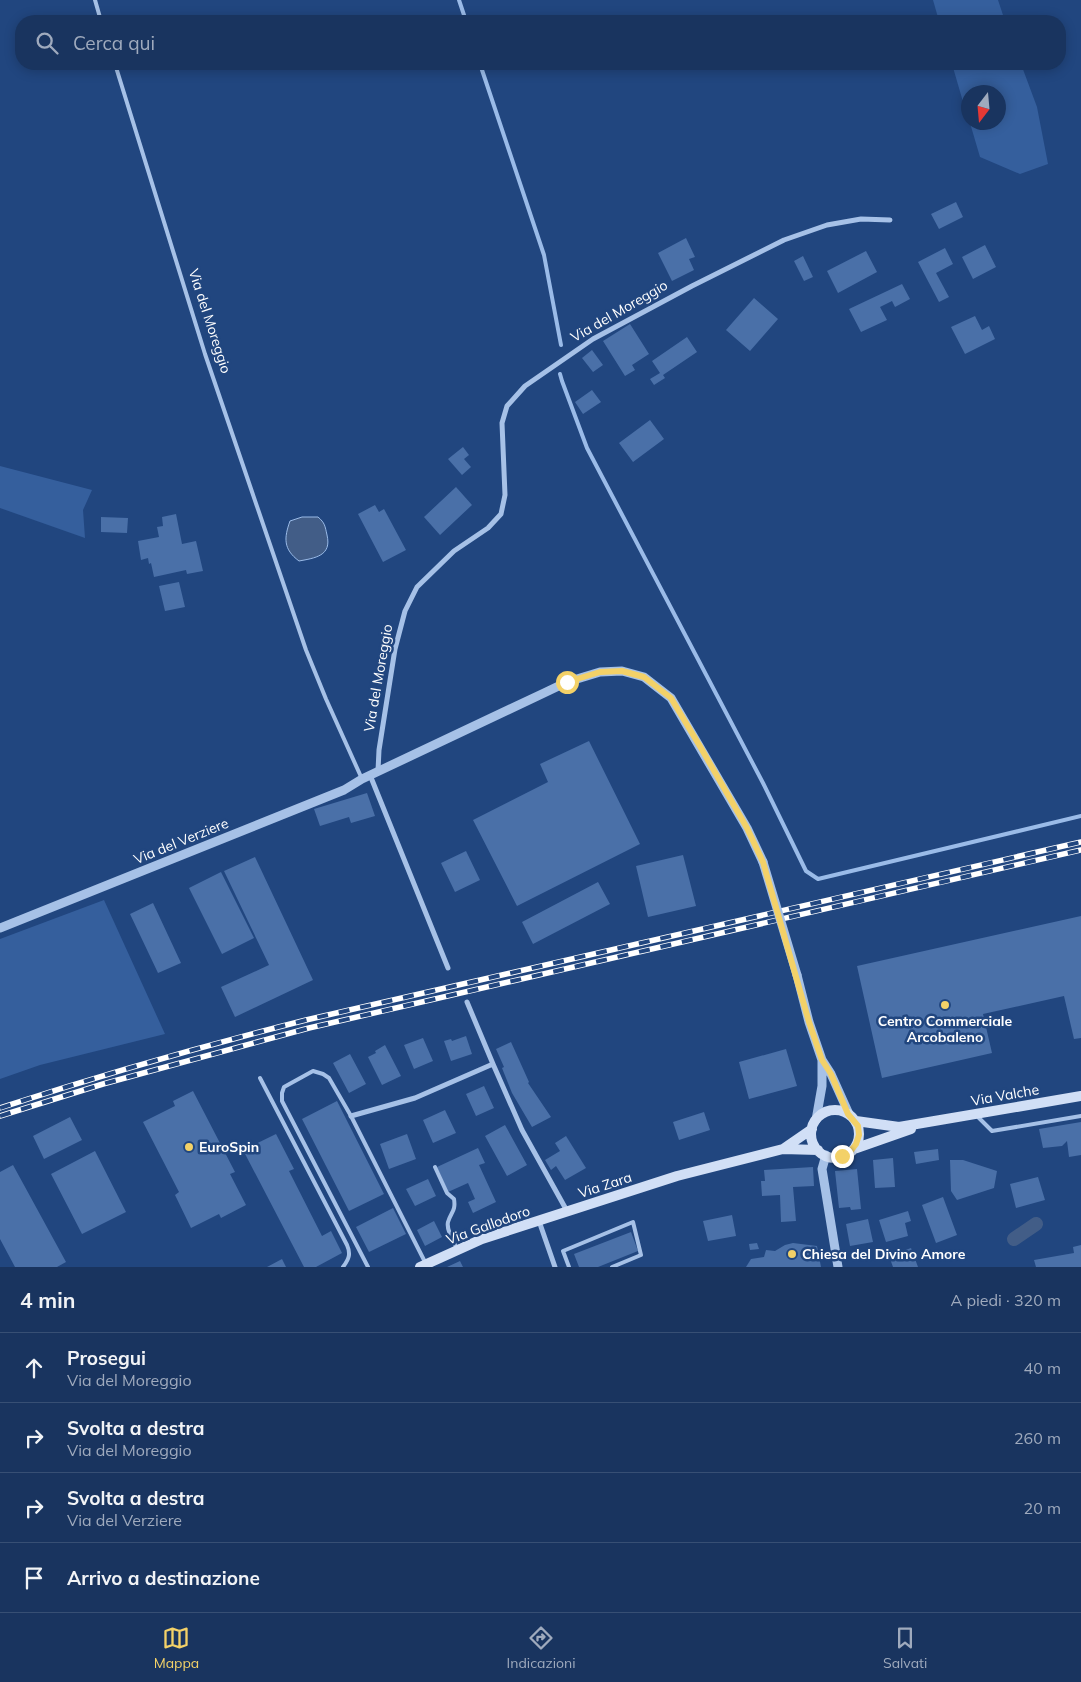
<!DOCTYPE html>
<html lang="it">
<head>
<meta charset="utf-8">
<style>
	:root { --surface:#19345f; --page:#263f68; --text:#f1f3f6; --muted:#9faabd; --line:#374f74; --accent:#f3d168 }
	body { margin:0; font-family:Mulish,sans-serif; background:var(--page); color:var(--text) }
	.compass { position:absolute; left:961px; top:85px; width:45px; height:45px; border-radius:50%; background:var(--surface); box-shadow:0 2px 12px #0003; rotate:196deg }
	.stop { position:absolute; width:15px; height:15px; margin:-11px; border:4px solid #f3d168; border-radius:50%; background:#fff }
	.stop.end { background:#f3d168; border-color:#fff; box-shadow:0 1px 5px #0008 }
	.list { margin:0; padding:0; list-style:none }
	h2 { display:flex; justify-content:space-between; align-items:center; height:65px; margin:0; padding:0 20px; font-size:21px }
	h2 small { font-size:16px; font-weight:400; color:var(--muted) }
	.list li { display:grid; grid-template-columns:32px 1fr auto; gap:15px; align-items:center; box-sizing:border-box; height:70px; padding:0 20px; border-top:1px solid var(--line) }
	.list b { display:block; font-size:19px; white-space:nowrap }
	.list p { margin:0; font-size:16px; white-space:nowrap; color:var(--muted) }
	.list em { font-size:16px; font-style:normal; color:var(--muted) }
	.icon { flex:none; width:28px; height:28px; fill:none; stroke:currentColor; stroke-width:2; stroke-linecap:round; stroke-linejoin:round }
	.map { position:relative; flex:none; width:1081px; height:1267px; overflow:hidden }
	.search { position:absolute; background:var(--surface); box-shadow:0 2px 12px #0003; left:15px; right:15px; top:15px; height:55px; display:flex; align-items:center; gap:12px; box-sizing:border-box; padding:0 18px; border-radius:20px; color:var(--muted); font-size:19px }
	.sheet { height:345px; background:var(--surface) }
	nav { display:flex; justify-content:space-around; align-items:center; box-sizing:border-box; height:70px; border-top:1px solid var(--line); background:var(--surface); font-size:14px; color:var(--muted) }
	nav a { display:grid; justify-items:center; gap:2px }
	nav .on { color:var(--accent) }
	.map>svg:first-child { display:block }
	.green { fill:#355f9d }
	.water { fill:#425d87; stroke:#9abbe8 }
	.lines { fill:none; stroke-linecap:round; stroke-linejoin:round }
	.stream { stroke:#9abbe8; stroke-width:4 }
	.canal { stroke:#425d87; stroke-width:14 }
	.building { fill:#4a70a8 }
	.service { stroke:#a6c1e7; stroke-width:4 }
	.minor { stroke:#a6c1e7; stroke-width:5 }
	.tertiary { stroke:#a6c1e7; stroke-width:9 }
	.secondary { stroke:#d1dff6; stroke-width:10 }
	.rail-casing { stroke:#fff; stroke-width:5.5 }
	.rail { stroke:#21467f; stroke-width:4; stroke-dasharray:11; stroke-linecap:butt }
	.tertiary-bridge { stroke:#a6c1e7; stroke-width:9 }
	.route { stroke:#f3d168; stroke-width:6 }
	.poi-dot { fill:#f3d168; stroke:#21467f; stroke-width:2 }
	.labels { text-anchor:middle; dominant-baseline:central; stroke-width:5; stroke-linejoin:round; paint-order:stroke }
	.street-label { font-size:14px; fill:#fff; stroke:#21467f }
	.poi-label { font-size:14px; font-weight:bold; fill:#fff; stroke:#21467f; text-anchor:start }
</style>
</head>
<body>
<div class="map">
<svg width="1081" height="1267" viewBox="0 0 1081 1267">
	<rect width="100%" height="100%" fill="#21467f"/>
	<path class="green" d="M933 0H998L1005 21H939Z
		M952 64H1021L1037 107 1048 164 1020 174 980 157 970 123 998 122V92H968V119Z
		M0 466 92 490 83 510 85 538 0 508Z
		M104 900 165 1034 40 1065 0 1079V939Z"/>
	<path class="water" d="M302 517H318C325 523 325 526 327 535 332 556 315 558 299 561 283 549 284 538 290 521Z"/>
	<g class="lines">
		<path class="stream" d="M459 0 466 21
			M480 64 544 255 561 345
			M560 374 562 381 587 448 763 783 806 871 818 879 1081 816"/>
		<path class="canal" d="M1014 1239 1036 1224"/>
	</g>
	<path class="building" d="M956 202 963 217 939 229 931 214Z
		M686 238 695 257 689 259 694 270 672 281 658 253Z
		M985 245 996 267 973 279 962 257Z
		M945 248 953 264 936 273 949 297 939 302 918 262Z
		M866 251 877 272 838 293 827 271Z
		M803 256 813 277 804 281 794 261Z
		M902 284 910 299 895 307 892 301 880 307 887 320 861 332 849 309Z
		M754 298 778 319 750 351 726 330Z
		M975 316 982 330 989 326 995 339 965 354 951 327Z
		M630 324 649 354 632 365 635 370 625 376 603 341Z
		M687 337 697 352 663 375 665 378 654 385 650 379 660 373 652 361Z
		M592 350 603 365 593 372 582 358Z
		M592 390 601 402 583 414 575 402Z
		M650 420 664 439 633 462 619 443Z
		M463 447 469 455 464 459 471 467 462 475 448 459Z
		M456 487 472 505 440 535 424 517Z
		M375 505 379 512 384 509 406 550 383 562 358 514Z
		M176 514 182 544 196 541 203 571 187 574 186 570 154 577 151 563 149 564 148 558 141 560 138 541 159 537 157 527 163 526 162 517Z
		M101 517 128 518 127 533 101 532Z
		M179 582 185 607 165 611 159 586Z
		M589 741 640 844 517 906 473 820 548 782 540 764Z
		M367 793 375 816 351 823 349 817 320 826 314 809Z
		M466 851 480 880 455 892 441 863Z
		M683 855 696 906 648 917 636 866Z
		M255 857 313 980 235 1017 221 987 269 965 224 871Z
		M221 872 254 938 222 954 189 888Z
		M598 882 610 904 533 944 522 922Z
		M153 903 181 963 158 973 130 914Z
		M1081 916V1038L1074 1039 1064 996 983 1014 992 1053 882 1078 857 966Z
		M466 1036 472 1054 451 1061 444 1041 451 1039 452 1041Z
		M423 1038 433 1061 414 1069 404 1045Z
		M511 1042 529 1082 528 1083 551 1117 532 1127 512 1093 502 1068 504 1067 496 1049Z
		M385 1045 401 1076 382 1085 368 1057 376 1053 375 1051Z
		M786 1049 797 1086 749 1099 739 1062Z
		M350 1054 366 1084 349 1093 333 1063Z
		M484 1086 494 1108 476 1116 466 1094Z
		M193 1091 235 1172 230 1174 246 1205 221 1218 219 1214 191 1228 175 1195 179 1192 143 1122 175 1106 173 1101Z
		M337 1101 384 1194 349 1211 302 1119Z
		M445 1110 456 1133 433 1143 423 1120Z
		M704 1112 710 1130 679 1140 673 1122Z
		M70 1117 82 1140 44 1159 33 1136Z
		M1081 1122V1155L1069 1157 1067 1141 1062 1146 1043 1148 1039 1129Z
		M505 1125 527 1165 507 1176 485 1136Z
		M276 1134 294 1169 289 1171 322 1236 331 1231 342 1253 316 1267H304L243 1150Z
		M407 1134 416 1159 389 1169 380 1144Z
		M566 1136 586 1168 565 1180 556 1166 551 1170 545 1160 560 1151 555 1143Z
		M478 1148 485 1163 479 1165 496 1202 473 1213 468 1202 475 1199 468 1183 448 1192 437 1167Z
		M938 1149 939 1160 916 1164 914 1152Z
		M95 1151 126 1212 82 1234 51 1174Z
		M893 1158 895 1187 875 1188 873 1160Z
		M950 1160H963L997 1171 994 1188 957 1200 951 1191Z
		M13 1165 66 1262 57 1267H15L0 1239V1172Z
		M813 1167 814 1186 793 1187 796 1221 781 1222 780 1195 762 1196 761 1181H765L764 1170Z
		M857 1169 861 1209 851 1210 850 1207 839 1208 835 1171Z
		M1038 1177 1045 1200 1016 1208 1010 1184Z
		M428 1179 436 1196 415 1206 406 1189Z
		M943 1197 957 1235 936 1243 922 1205Z
		M393 1208 406 1234 369 1252 356 1227Z
		M908 1211 911 1221 905 1223 908 1236 886 1242 879 1220Z
		M732 1215 736 1236 708 1241 703 1221Z
		M868 1219 873 1242 850 1246 846 1224Z
		M434 1221 442 1237 425 1246 417 1230Z
		M631 1232 638 1251 598 1267H579L574 1254Z
		M757 1243 759 1249 750 1250 749 1244Z
		M793 1243 817 1246 821 1267H746L751 1259 764 1257 766 1250 775 1251 785 1245Z
		M1081 1245V1267H1036L1034 1260 1074 1253 1073 1247Z
		M911 1248 918 1267H893L889 1256Z
		M282 1259 286 1267H267Z
		M460 1261 463 1267H447Z"/>
	<g class="lines">
		<path class="service" d="M95 0 101 21
			M115 64 205 354 306 650 326 699 362 779
			M260 1078 347 1245C351 1254 349 1259 343 1267
			M977 1116 992 1131 1081 1116
			M435 1167 447 1193 454 1199C456 1211 451 1212 448 1222 446 1230 454 1242 457 1249
			M368 1267 282 1101V1093L284 1087 313 1071 323 1074 329 1078 351 1116 426 1264
			M569 1267 563 1251 633 1222 641 1255 612 1267"/>
		<path class="minor" d="M378 771 379 750 395 649 405 611 417 587 454 551 488 528 501 514 505 495 502 423 507 406 525 386 593 339 692 286 784 240 827 225 861 219 890 220
			M370 775 448 968
			M467 1002 493 1064
			M351 1116 415 1098 493 1064 522 1130 567 1211
			M539 1221 555 1267"/>
		<path class="tertiary" d="M0 928 344 790 362 779 544 693 567 682 600 672 622 671 644 677 671 698 747 828 763 862
			M797 975 809 1022 822 1060 831 1074 849 1114
			M816 1120 822 1086V1061
			M826 1155 822 1169 838 1267"/>
		<path class="secondary" d="M811 1134a24 24 0 1 1 48 0a24 24 0 1 1-48 0Z
			M856 1121 899 1127 1081 1096
			M783 1149 812 1129
			M854 1149 911 1129
			M420 1267 482 1239 677 1176 783 1149 818 1150"/>
		<g class="rail-casing">
			<path id="rail" d="M0 1108C101 1075 203 1046 306 1020L1081 842
				M0 1116 103 1084 309 1028 1081 850"/>
		</g>
		<use href="#rail" class="rail"/>
		<path class="tertiary-bridge" d="M763 862 797 975"/>
	</g>
	<g class="lines">
		<path class="route" d="M567 682 600 672 622 671 644 677 671 698 701 748 747 828 763 862 809 1022 822 1060 831 1074 848 1114 858 1126 859 1135 856 1144 850 1152 842 1156"/>
	</g>
	<g class="poi-dot">
		<circle cx="945" cy="1005" r="5"/>
		<circle cx="189" cy="1147" r="5"/>
		<circle cx="792" cy="1254" r="5"/>
	</g>
	<g class="labels">
		<g class="street-label">
			<text transform="translate(619 311) rotate(-30)">Via del Moreggio</text>
			<text transform="translate(210 321) rotate(72)">Via del Moreggio</text>
			<text transform="translate(378 678) rotate(-80)">Via del Moreggio</text>
			<text transform="translate(181 841) rotate(-22)">Via del Verziere</text>
			<text transform="translate(1005 1095) rotate(-10)">Via Valche</text>
			<text transform="translate(605 1185) rotate(-18)">Via Zara</text>
			<text transform="translate(488 1225) rotate(-20)">Via Gallodoro</text>
		</g>
		<g class="poi-label">
			<text x="945" y="1021" text-anchor="middle">Centro Commerciale<tspan x="945" dy="16">Arcobaleno</tspan></text>
			<text x="199" y="1147">EuroSpin</text>
			<text x="802" y="1254">Chiesa del Divino Amore</text>
		</g>
	</g>
</svg>
<svg class="compass" viewBox="-18 -18 36 36"><path d="M0-13l5 13h-10z" fill="#e53935"/><path d="M0 13l5-13h-10z" fill="#9faabd"/></svg>
<div class="stop" style="left:567px;top:682px"></div>
<div class="stop end" style="left:842px;top:1156px"></div>
<div class="search"><svg class="icon" aria-label="search" viewBox="0 0 24 24"><circle cx="10" cy="10" r="6"/><path d="M15 15l6 6"/></svg>Cerca qui</div>
</div>
<section class="sheet">
<h2>4 min<small>A piedi · 320 m</small></h2>
<ul class="list">
<li><svg class="icon" aria-label="ahead" viewBox="0 0 24 24"><path d="M12 20V5M6 11l6-6 6 6"/></svg><div><b>Prosegui</b><p>Via del Moreggio</p></div><em>40 m</em></li>
<li><svg class="icon" aria-label="right" viewBox="0 0 24 24"><path d="M7 20v-9h11M14 6l5 5-5 5"/></svg><div><b>Svolta a destra</b><p>Via del Moreggio</p></div><em>260 m</em></li>
<li><svg class="icon" aria-label="right" viewBox="0 0 24 24"><path d="M7 20v-9h11M14 6l5 5-5 5"/></svg><div><b>Svolta a destra</b><p>Via del Verziere</p></div><em>20 m</em></li>
<li><svg class="icon" aria-label="arrive" viewBox="0 0 24 24"><path d="M6 21V4h12l-3 4 3 4H6"/></svg><div><b>Arrivo a destinazione</b></div></li>
</ul>
</section>
<nav>
<a class="on"><svg class="icon" aria-label="map" viewBox="0 0 24 24"><path d="M3 6l6-2 6 2 6-2v14l-6 2-6-2-6 2zM9 4v14M15 6v14"/></svg>Mappa</a>
<a><svg class="icon" aria-label="directions" viewBox="0 0 24 24"><path d="M12 3l9 9-9 9-9-9zM9 14v-3h6M13 9l2 2-2 2"/></svg>Indicazioni</a>
<a><svg class="icon" aria-label="saved" viewBox="0 0 24 24"><path d="M7 4h10v16l-5-4-5 4z"/></svg>Salvati</a>
</nav>
</body>
</html>
